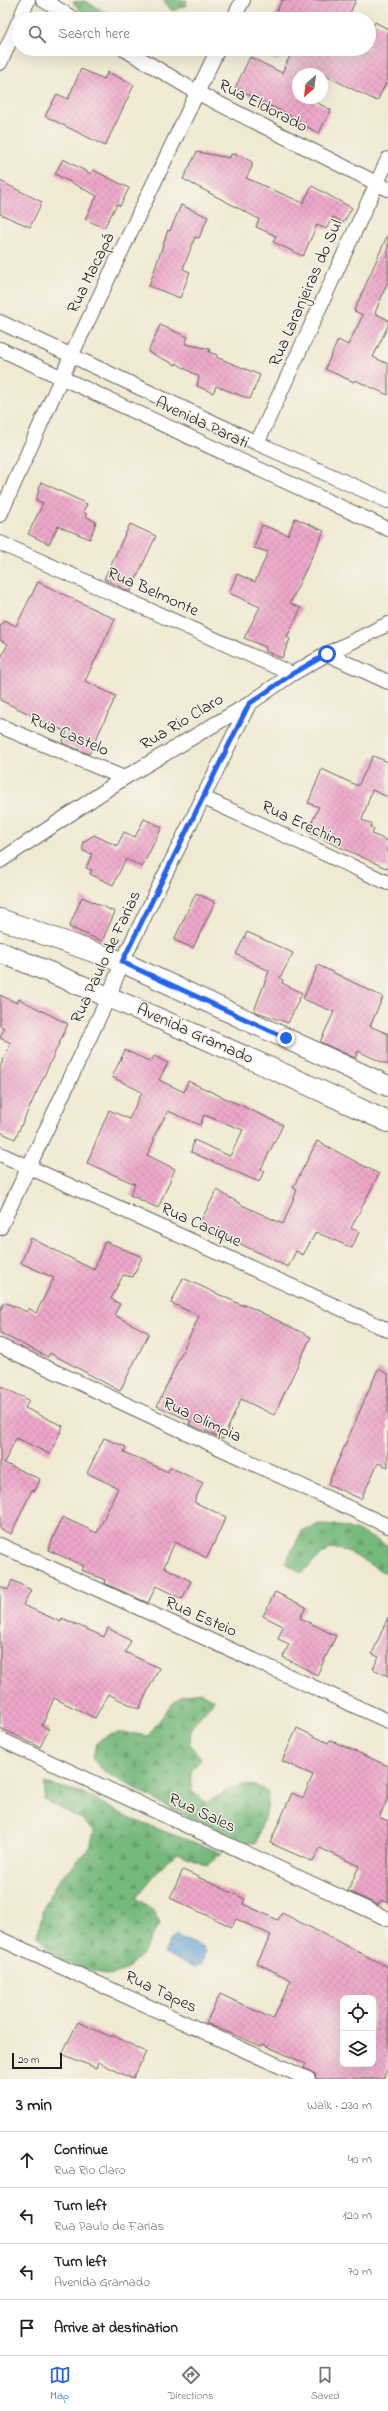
<!DOCTYPE html>
<html lang="en">
<head>
<meta charset="utf-8">
<style>
	:root { --surface:#fff; --page:#f2f2f2; --text:#202124; --muted:#757577; --line:#e0e0e0; --accent:#2563eb }
	body { margin:0; font-family:"Indie Flower",sans-serif; background:var(--page); color:var(--text) }
	.controls { position:absolute; right:12px; bottom:12px; display:grid; overflow:hidden; border-radius:8px; box-shadow:0 4px 16px #0002 }
	.controls button { width:36px; height:36px; display:grid; place-items:center; padding:0; border:0; border-bottom:1px solid var(--line); background:var(--surface); color:var(--text); font:20px sans-serif }
	.compass { position:absolute; left:292px; top:68px; width:36px; height:36px; border-radius:50%; background:var(--surface); box-shadow:0 4px 16px #0002; rotate:208deg }
	.scale { position:absolute; left:12px; bottom:10px; width:50px; box-sizing:border-box; padding-left:4px; border:2px solid #1c1c1c; border-top:0; font-size:11px; line-height:14px; white-space:nowrap; color:#1c1c1c; -webkit-text-stroke:3px #f7f3e8; paint-order:stroke }
	.stop { position:absolute; width:12px; height:12px; margin:-9px; border:3px solid #2563eb; border-radius:50%; background:#fff }
	.stop.end { background:#2563eb; border-color:#fff; box-shadow:0 1px 4px #0008 }
	.list { margin:0; padding:0; list-style:none }
	h2 { display:flex; justify-content:space-between; align-items:center; height:52px; margin:0; padding:0 16px; font-size:17px }
	h2 small { font-size:13px; font-weight:400; color:var(--muted) }
	.list li { display:grid; grid-template-columns:26px 1fr auto; gap:12px; align-items:center; box-sizing:border-box; height:56px; padding:0 16px; border-top:1px solid var(--line) }
	.list b { display:block; font-size:15px; white-space:nowrap }
	.list p { margin:0; font-size:13px; white-space:nowrap; color:var(--muted) }
	.list em { font-size:13px; font-style:normal; color:var(--muted) }
	.icon { flex:none; width:22px; height:22px; fill:none; stroke:currentColor; stroke-width:2; stroke-linecap:round; stroke-linejoin:round }
	.map { position:relative; flex:none; width:388px; height:2079px; overflow:hidden }
	.search { position:absolute; background:var(--surface); box-shadow:0 4px 16px #0002; left:12px; right:12px; top:12px; height:44px; display:flex; align-items:center; gap:10px; box-sizing:border-box; padding:0 14px; border-radius:22px; color:var(--muted); font-size:15px }
	.sheet { height:276px; background:var(--surface) }
	nav { display:flex; justify-content:space-around; align-items:center; box-sizing:border-box; height:56px; border-top:1px solid var(--line); background:var(--surface); font-size:11px; color:var(--muted) }
	nav a { display:grid; justify-items:center; gap:2px }
	nav .on { color:var(--accent) }
	.map>svg:first-child { display:block }
	.forest { fill:url(#forest-firs); stroke:#496a4c }
	.water { fill:url(#water-ripples); stroke:#3f5e78 }
	.building { fill:url(#building-cross-hatch); fill-rule:evenodd }
	.lines { fill:none; stroke-linecap:round; stroke-linejoin:round }
	.street-casing { stroke:#66645c; stroke-width:16 }
	.secondary-casing { stroke:#66645c; stroke-width:22 }
	.street { stroke:#fff; stroke-width:14 }
	.secondary { stroke:#fff; stroke-width:20 }
	.route { stroke:#2563eb; stroke-width:5 }
	.labels { text-anchor:middle; dominant-baseline:central; stroke-width:3; stroke-linejoin:round; paint-order:stroke }
	.street-label { font-size:17px; fill:#1c1c1c; stroke:#f7f3e8 }
</style>
</head>
<body>
<div class="map">
<svg width="388" height="2079" viewBox="0 0 388 2079">
	<defs>
		<pattern id="forest-firs" width="22" height="20" patternUnits="userSpaceOnUse"><rect width="22" height="20" fill="#76b97d"/><path d="M5 1l3.5 6h-7zM16 11l3.5 6h-7z" fill="#669e6b"/></pattern>
		<pattern id="water-ripples" width="26" height="14" patternUnits="userSpaceOnUse"><rect width="26" height="14" fill="#62a1d5"/><path d="M2 4q2-2 4 0t4 0M15 11q2-2 4 0t4 0" fill="none" stroke="#5082ac"/></pattern>
		<pattern id="building-cross-hatch" width="8" height="8" patternUnits="userSpaceOnUse"><rect width="8" height="8" fill="#eda7ca"/><path d="M0 0l8 8M0 8l8-8" fill="none" stroke="#cb8fad"/></pattern>
	</defs>
	<rect width="100%" height="100%" fill="#f7f3e8"/>
	<filter id="ink" filterUnits="userSpaceOnUse"><feTurbulence type="fractalNoise" baseFrequency=".025" numOctaves="2"/><feDisplacementMap in="SourceGraphic" scale="8" xChannelSelector="R" yChannelSelector="G"/><feConvolveMatrix kernelMatrix="1 2 1 2 8 2 1 2 1" color-interpolation-filters="sRGB"/></filter>
	<filter id="wash" filterUnits="userSpaceOnUse"><feTurbulence type="fractalNoise" baseFrequency=".012" numOctaves="4" result="noise"/><feDisplacementMap in="SourceGraphic" scale="16" xChannelSelector="R" yChannelSelector="G"/><feGaussianBlur stdDeviation="0.9" result="paint"/><feColorMatrix in="noise" values="0 0 0 0 0 0 0 0 0 0 0 0 0 0 0 0 0 1.4 0 .05"/><feComposite in="paint" operator="in"/></filter>
	<g filter="url(#wash)">
		<rect width="100%" height="100%" fill="#f0ead3"/>
		<path class="forest" d="M163 0H187L185 6 172 11Z
			M85 1 117 19H88L73 2Z
			M255 49H289L285 57 275 60Z
			M319 1524C348 1524 363 1533 388 1546V1575L347 1551 331 1548 314 1561 302 1573 285 1563 302 1531Z
			M200 1692 214 1700 191 1728 190 1745 201 1758 191 1772V1790L206 1803C232 1790 240 1776 269 1792L267 1809 256 1843 232 1840 183 1815 105 1772 92 1759C94 1754 95 1745 99 1741 112 1729 132 1733 148 1736L170 1706 183 1695Z
			M45 1783 83 1793 131 1819 222 1853 207 1865 177 1853 162 1866 136 1898 152 1909 160 1924 141 1955 128 1969 112 1975 95 1972 60 1960 38 1936C41 1911 49 1891 66 1872 81 1856 90 1854 94 1830L79 1818 44 1800Z"/>
		<path class="water" d="M176 1935 203 1948 205 1951 202 1964 194 1967 164 1954 170 1940Z"/>
		<g id="blocks">
			<path class="building" d="M282 0H356L347 19H273Z
				M375 22 388 29V79L377 101 318 72 317 74H298V98H308L331 110 319 133 298 122 299 120 235 88 250 57 282 73 293 49H369V33Z
				M81 69 104 79 108 72 134 85 105 146 45 116 57 94 68 99Z
				M197 152 230 158 231 154 241 156 252 162V167L246 178 303 203 312 186 352 208 343 223 333 217 326 229 317 225 303 256 273 242 276 236 256 227 259 219 183 179Z
				M63 159 91 174 93 170 129 188 120 206 117 204 104 228 85 219 97 196 55 174Z
				M0 181 42 202 30 227 0 214Z
				M181 205 208 217 199 238 195 237 183 269 190 272 180 298 149 286 168 230 170 231Z
				M388 234V281L375 313 388 320V326L373 357 388 364V395L355 380 354 382 325 369 338 340 348 345 363 315 354 311Z
				M160 325 188 337 185 344 210 349 209 352 217 355 216 357 260 375 250 399 216 386 213 393 197 386 199 377 176 363V365L148 352Z
				M41 482 87 504 83 512 87 514 85 516 96 522 90 539 58 526 49 544 28 534 43 503 36 500Z
				M295 518 324 531 290 603 301 608 287 637 290 639 282 658 265 651 266 647 244 638 260 607 229 593 237 574 255 582 268 552 254 548 262 525 288 535Z
				M130 524 156 536 130 592 104 579Z
				M38 582 115 619 85 681 116 696 89 754 62 743 67 732 0 700V660L8 644 0 640V627L4 620 16 626Z
				M373 756 388 762V797L372 790 362 820 372 824 370 827 374 829 372 834 388 841V869L307 832 319 807 308 803 322 769 358 786Z
				M144 819 162 827 142 867 126 859 113 885 90 874 92 870 86 868 92 854 83 851V842L94 835 117 846 124 832 135 837Z
				M196 893 215 902 193 948 174 940Z
				M82 897 115 912 102 941 69 927Z
				M247 932 293 953 280 978 283 980 282 983 302 993 288 1023 254 1011 269 971 236 954Z
				M318 965 383 997 370 1026 388 1034V1065L358 1051 355 1058 320 1042 334 1012 303 999Z
				M0 995 17 1003 19 999 68 1024 15 1139 0 1132V1067L11 1043 0 1038 4 1028 0 1026Z
				M125 1050 151 1062 154 1056 168 1063 159 1080 184 1092 188 1081 283 1125 261 1169 264 1171 259 1182 191 1152 194 1140 230 1156 243 1130 204 1115 200 1125 168 1111 153 1138 155 1139 147 1155 175 1169 158 1208 130 1195 135 1184 87 1163 109 1110 129 1119 142 1092 112 1077Z
				M317 1141 379 1174 351 1228 359 1232 352 1248 316 1232 303 1255 296 1251 288 1267 228 1238 227 1241 198 1226 217 1190 244 1206 283 1224 297 1190 293 1188Z
				M31 1238 94 1270 105 1241 142 1257 133 1277 123 1275 111 1299 120 1304 114 1315 149 1333 120 1391 50 1353 48 1357 0 1333V1311L4 1302 27 1312 29 1308 36 1313 54 1278 21 1263Z
				M183 1278 244 1306V1304L311 1337 274 1415 241 1399 223 1439 189 1424 191 1421 157 1406 199 1316 171 1303Z
				M378 1369 388 1374V1467L378 1463 361 1499 328 1484Z
				M0 1386 29 1400 25 1408 63 1426 50 1454 16 1438 4 1463 40 1479 35 1491 32 1490 11 1534 0 1529Z
				M104 1438 126 1447 124 1452 168 1472 170 1467 203 1483 194 1502 226 1517 207 1558 175 1542 164 1567 191 1581 182 1599 156 1586 148 1603 104 1583 105 1580 82 1570 84 1566 48 1550 62 1517 97 1533 118 1488 87 1473Z
				M12 1580 31 1590 23 1605 61 1622 62 1618 104 1637 108 1628 131 1641 125 1652 159 1668 139 1709 108 1694 95 1718 54 1698 42 1726 49 1729 40 1747 0 1728V1586L8 1590Z
				M275 1592 306 1607 300 1618 336 1636 317 1675 283 1657 289 1644 278 1639 283 1626 263 1616Z
				M388 1617V1676L373 1669 379 1657 372 1654Z
				M297 1728 328 1743 330 1740 388 1766V1798L379 1817 388 1821V1903L381 1900 378 1905 348 1891 359 1866 320 1848 313 1862 270 1843 292 1793 303 1798 313 1775 282 1761Z
				M183 1870 245 1899 243 1904 278 1920 282 1913 388 1967V2068L383 2079H316L315 2074 304 2068 306 2064 262 2044 261 2046 206 2023 220 1994 273 2019 291 1980 257 1963 271 1935 236 1919 232 1927 170 1898ZM343 1998H373V2064H343Z
				M78 2022 111 2037 112 2035 146 2052 133 2079 98 2062 96 2068 62 2054Z"/>
		</g>
	</g>
	<g filter="url(#ink)">
		<use href="#blocks" fill-opacity="0" stroke="#66645c" stroke-width="1"/>
		<g class="lines">
			<g class="street-casing">
				<path id="street" d="M43 0 74 19
					M20 19 28 0
					M233 19 243 0
					M124 49 198 93 388 189
					M0 63 19 21
					M0 322 257 443 388 501
					M0 349 388 529
					M257 443 388 159
					M0 515 72 354 218 49
					M0 543 292 674
					M327 654 388 682
					M0 726 124 778
					M202 797 388 883
					M0 861 124 778 249 704 292 674 327 654 388 624
					M0 1154 388 1330
					M0 1228 109 996 122 962 249 704
					M0 1346 388 1526
					M0 1545 388 1721
					M0 1739 388 1919
					M0 1939 308 2079"/>
			</g>
			<g class="secondary-casing">
				<path id="secondary" d="M0 919 122 962 388 1086
					M0 952C131 1005 260 1062 388 1122"/>
			</g>
			<use href="#street" class="street"/>
			<use href="#secondary" class="secondary"/>
		</g>
	</g>
	<g class="lines" filter="url(#ink)">
		<path class="route" d="M286 1038 122 962 249 704 292 674 327 654"/>
	</g>
	<g class="labels">
		<g class="street-label">
			<text transform="translate(263 106) rotate(27)">Rua Eldorado</text>
			<text transform="translate(91 273) rotate(-64)">Rua Macapá</text>
			<text transform="translate(306 293) rotate(-66)">Rua Laranjeiras do Sul</text>
			<text transform="translate(202 423) rotate(25)">Avenida Parati</text>
			<text transform="translate(153 592) rotate(24)">Rua Belmonte</text>
			<text transform="translate(182 722) rotate(-31)">Rua Rio Claro</text>
			<text transform="translate(69 735) rotate(23)">Rua Castelo</text>
			<text transform="translate(302 824) rotate(25)">Rua Erechim</text>
			<text transform="translate(106 957) rotate(-65)">Rua Paulo de Farias</text>
			<text transform="translate(195 1034) rotate(24)">Avenida Gramado</text>
			<text transform="translate(201 1225) rotate(24)">Rua Cacique</text>
			<text transform="translate(202 1420) rotate(25)">Rua Olimpia</text>
			<text transform="translate(201 1617) rotate(24)">Rua Esteio</text>
			<text transform="translate(202 1813) rotate(25)">Rua Sales</text>
			<text transform="translate(161 1992) rotate(25)">Rua Tapes</text>
		</g>
	</g>
</svg>
<div class="controls">
<button><svg class="icon" aria-label="locate" viewBox="0 0 24 24"><circle cx="12" cy="12" r="6"/><path d="M12 2v4M12 18v4M2 12h4M18 12h4"/></svg></button>
<button><svg class="icon" aria-label="layers" viewBox="0 0 24 24"><path d="M12 4l9 5-9 5-9-5zM3 14l9 5 9-5"/></svg></button>
</div>
<svg class="compass" viewBox="-18 -18 36 36"><path d="M0-13l5 13h-10z" fill="#e53935"/><path d="M0 13l5-13h-10z" fill="#757577"/></svg>
<div class="scale">20 m</div>
<div class="stop" style="left:327px;top:654px"></div>
<div class="stop end" style="left:286px;top:1038px"></div>
<div class="search"><svg class="icon" aria-label="search" viewBox="0 0 24 24"><circle cx="10" cy="10" r="6"/><path d="M15 15l6 6"/></svg>Search here</div>
</div>
<section class="sheet">
<h2>3 min<small>Walk · 230 m</small></h2>
<ul class="list">
<li><svg class="icon" aria-label="ahead" viewBox="0 0 24 24"><path d="M12 20V5M6 11l6-6 6 6"/></svg><div><b>Continue</b><p>Rua Rio Claro</p></div><em>40 m</em></li>
<li><svg class="icon" aria-label="left" viewBox="0 0 24 24"><path d="M17 20v-9H6M10 6l-5 5 5 5"/></svg><div><b>Turn left</b><p>Rua Paulo de Farias</p></div><em>120 m</em></li>
<li><svg class="icon" aria-label="left" viewBox="0 0 24 24"><path d="M17 20v-9H6M10 6l-5 5 5 5"/></svg><div><b>Turn left</b><p>Avenida Gramado</p></div><em>70 m</em></li>
<li><svg class="icon" aria-label="arrive" viewBox="0 0 24 24"><path d="M6 21V4h12l-3 4 3 4H6"/></svg><div><b>Arrive at destination</b></div></li>
</ul>
</section>
<nav>
<a class="on"><svg class="icon" aria-label="map" viewBox="0 0 24 24"><path d="M3 6l6-2 6 2 6-2v14l-6 2-6-2-6 2zM9 4v14M15 6v14"/></svg>Map</a>
<a><svg class="icon" aria-label="directions" viewBox="0 0 24 24"><path d="M12 3l9 9-9 9-9-9zM9 14v-3h6M13 9l2 2-2 2"/></svg>Directions</a>
<a><svg class="icon" aria-label="saved" viewBox="0 0 24 24"><path d="M7 4h10v16l-5-4-5 4z"/></svg>Saved</a>
</nav>
</body>
</html>
